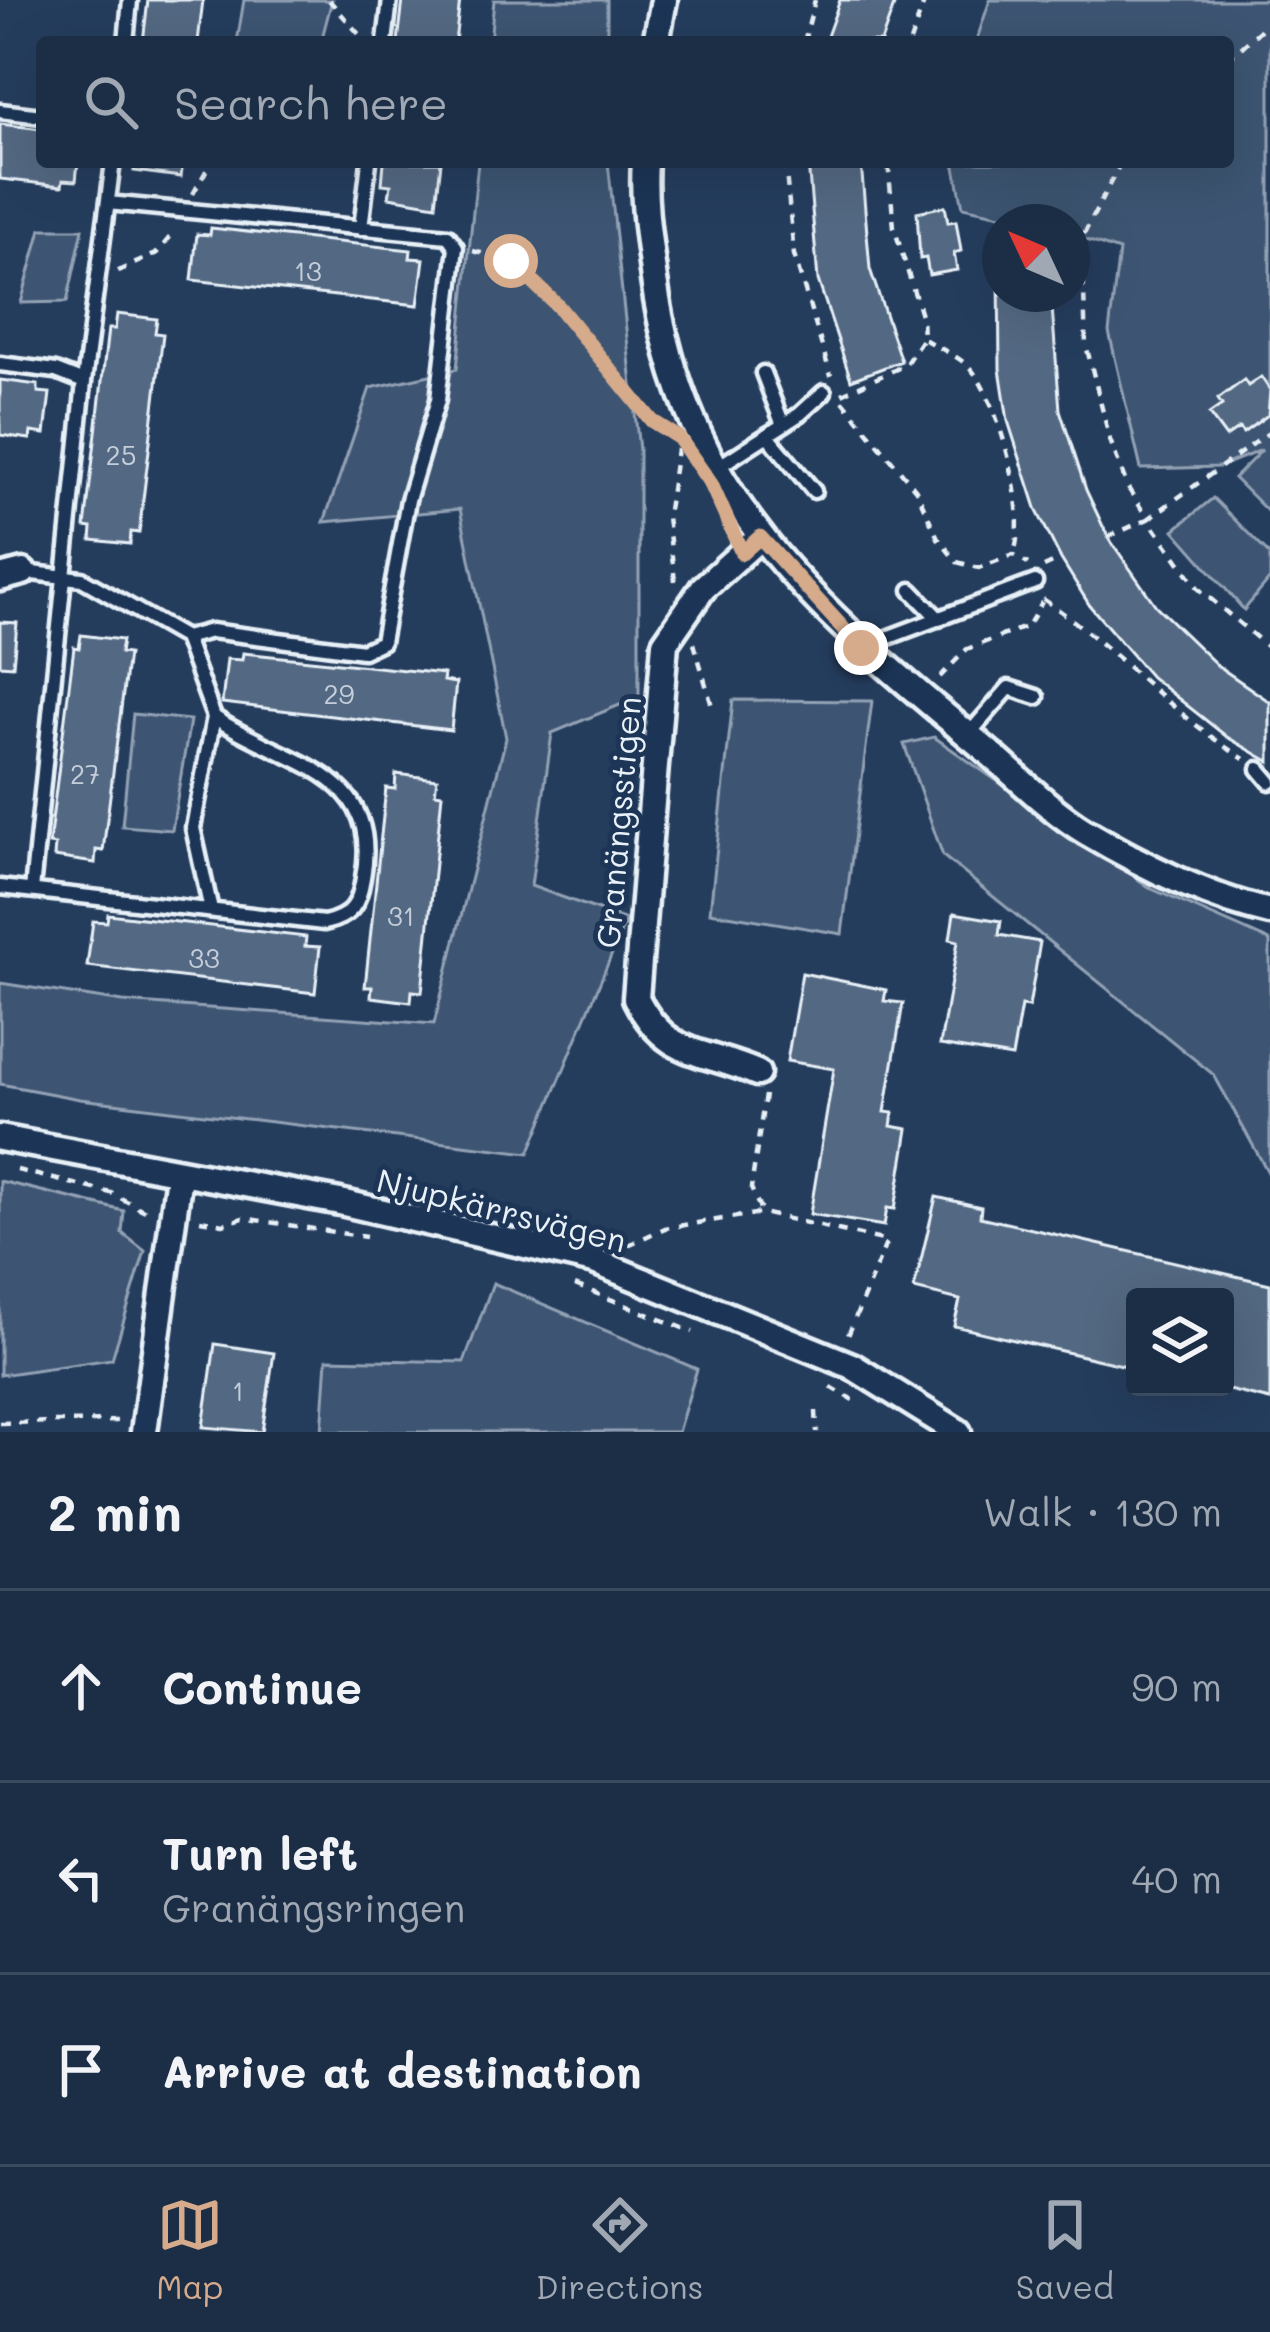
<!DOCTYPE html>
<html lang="en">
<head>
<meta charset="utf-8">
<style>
	:root { --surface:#1c2e46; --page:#25364d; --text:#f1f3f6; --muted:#a0a8b3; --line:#3a4a5f; --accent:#d6ab8b }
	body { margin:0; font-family:Mali,sans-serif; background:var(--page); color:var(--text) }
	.controls { position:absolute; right:36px; bottom:36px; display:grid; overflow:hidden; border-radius:12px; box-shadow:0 12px 48px #0002 }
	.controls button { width:108px; height:108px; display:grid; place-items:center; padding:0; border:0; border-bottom:3px solid var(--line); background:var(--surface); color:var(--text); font:60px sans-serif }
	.compass { position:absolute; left:982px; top:204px; width:108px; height:108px; border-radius:50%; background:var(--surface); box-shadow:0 12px 48px #0002; rotate:314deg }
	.stop { position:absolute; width:36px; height:36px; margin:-27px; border:9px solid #d6ab8b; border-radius:50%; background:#fff }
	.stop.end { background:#d6ab8b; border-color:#fff; box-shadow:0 3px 12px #0008 }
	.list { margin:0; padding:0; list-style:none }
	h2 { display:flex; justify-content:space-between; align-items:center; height:156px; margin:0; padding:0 48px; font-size:51px }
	h2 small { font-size:39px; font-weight:400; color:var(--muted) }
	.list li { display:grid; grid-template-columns:78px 1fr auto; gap:36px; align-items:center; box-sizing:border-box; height:192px; padding:0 48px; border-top:3px solid var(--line) }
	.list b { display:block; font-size:45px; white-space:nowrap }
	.list p { margin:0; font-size:39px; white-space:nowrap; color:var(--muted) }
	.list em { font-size:39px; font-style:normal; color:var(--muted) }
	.icon { flex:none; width:66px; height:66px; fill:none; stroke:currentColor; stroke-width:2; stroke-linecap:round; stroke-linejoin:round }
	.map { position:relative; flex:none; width:1270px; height:1432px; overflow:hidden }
	.search { position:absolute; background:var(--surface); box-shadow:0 12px 48px #0002; left:36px; right:36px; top:36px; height:132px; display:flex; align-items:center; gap:30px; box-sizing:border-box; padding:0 42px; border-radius:12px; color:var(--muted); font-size:45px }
	.sheet { height:732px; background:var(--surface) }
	nav { display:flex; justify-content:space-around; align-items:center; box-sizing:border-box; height:168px; border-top:3px solid var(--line); background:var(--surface); font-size:33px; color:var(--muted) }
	nav a { display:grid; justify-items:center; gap:6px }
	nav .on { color:var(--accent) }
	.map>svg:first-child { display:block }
	.green { fill:#3e5472; stroke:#93a2b5; stroke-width:3 }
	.building { fill:#536782; stroke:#e8f1f8; stroke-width:3 }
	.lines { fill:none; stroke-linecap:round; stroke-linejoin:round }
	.lane-casing { stroke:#e8f1f8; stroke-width:21 }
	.street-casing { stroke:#e8f1f8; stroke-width:33 }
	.path { stroke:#e8f1f8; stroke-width:4.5; stroke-dasharray:9 9; stroke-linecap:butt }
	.lane { stroke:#1d3557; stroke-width:12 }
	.street { stroke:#1d3557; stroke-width:24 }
	.route { stroke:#d6ab8b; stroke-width:15 }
	.labels { text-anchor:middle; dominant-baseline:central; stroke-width:10; stroke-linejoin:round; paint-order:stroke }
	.number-label { font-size:27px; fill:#c3ceda }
	.street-label { font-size:33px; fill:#e8f1f8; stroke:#1d3557 }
</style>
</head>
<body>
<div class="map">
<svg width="1270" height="1432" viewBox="0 0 1270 1432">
	<rect width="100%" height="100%" fill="#253d5d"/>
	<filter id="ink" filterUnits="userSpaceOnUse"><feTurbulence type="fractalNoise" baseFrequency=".00833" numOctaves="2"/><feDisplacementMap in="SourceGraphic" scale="24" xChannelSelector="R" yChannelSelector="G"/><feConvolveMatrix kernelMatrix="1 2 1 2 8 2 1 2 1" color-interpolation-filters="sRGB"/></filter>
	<g filter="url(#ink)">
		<path class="green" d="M244 0H332L321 42H237Z
			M494 0H607V42H490Z
			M990 0H1270V514L1234 478 1262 450 1219 467 1141 469 1109 332 1119 251 1072 235V222H1033L963 207 954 162H1228V42H976Z
			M478 162H608L639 450V697L552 733 531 886 626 920 529 1153 80 1099 0 1084V983L123 1002 434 1024 506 738 460 509 324 522 370 388 457 369Z
			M41 229H83L67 302 21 303Z
			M1213 498 1270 555V579L1244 610 1174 530Z
			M733 700 872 701 842 934 710 912Z
			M133 714 190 720 172 830 122 826Z
			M934 737 1152 889 1270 941V1176L1214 1075 943 856 904 744Z
			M0 1181 124 1211 122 1233 145 1251 112 1359 0 1375Z
			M493 1283 697 1369 678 1432H322L327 1359 464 1362Z"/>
		<path class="building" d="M148 0H203L198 42H143Z
			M403 0H460L455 42H398Z
			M840 0H896L881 42H825Z
			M0 124 42 129V162H78L76 181 63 180 62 186 0 179Z
			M135 162H183L181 177 134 171Z
			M384 162H441L436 205 389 197 391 185 382 184Z
			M808 162H861L870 269 901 361 851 380 818 280Z
			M945 206 948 222 956 221 961 251 954 253 957 270 929 275 926 258 920 259 917 212Z
			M211 228 411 250 410 258 424 259 418 305 192 280 197 234 210 235Z
			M999 273 1000 294H1051L1060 410 1086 490 1108 537 1156 606 1218 666 1270 702V762L1227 737 1151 677 1090 606 1061 559 1037 511 1008 421 1000 369Z
			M117 314 157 319 155 333 163 334 139 533 131 532 130 544 91 540 92 528 85 527 108 329H115Z
			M1261 377 1270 390 1268 415 1243 433 1239 428 1226 437 1209 414 1222 405 1218 399 1244 380 1248 386Z
			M0 380 38 385V392L50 393 45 434 31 432 30 439 0 435Z
			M0 622 17 623 13 666 0 665Z
			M81 635 122 640 120 653 128 654 103 851 96 850 95 863 54 857 55 845 49 844 74 647 79 648Z
			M243 653 444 674 443 681 456 683 451 730 222 703 227 659 242 660Z
			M396 774 437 779 435 793 442 794 422 992 412 991 411 1002 371 997 372 987H365L386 788 395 789Z
			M954 913 1001 921 999 935 1040 942 1029 1007 1021 1006 1012 1057 940 1045 958 941 950 939Z
			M108 914 306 937 305 946 320 947 315 993 87 966 93 921 107 922Z
			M802 973 886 990 884 1001 903 1003 885 1112 893 1113 891 1126 908 1129 895 1209 887 1208 884 1226 810 1214 834 1069 787 1061Z
			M936 1197 981 1207 980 1217 1270 1284V1400L1216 1387H1225V1297H1135V1368L954 1326 960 1300 914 1289Z
			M215 1344 274 1353 262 1432 203 1427Z"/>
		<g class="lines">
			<g class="lane-casing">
				<path id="lane" d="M126 42 130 0
					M385 42 390 0
					M0 111 42 116
					M108 203 448 236 456 247 438 400 408 500 382 642 363 651 211 631 185 638
					M361 228 369 162
					M0 364 56 371 84 382
					M763 373 783 425
					M767 435 814 491
					M718 467 800 414 824 392
					M911 590 939 619
					M868 645 1035 582
					M968 735 1009 688 1037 697
					M1259 769 1270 782
					M0 887 324 923C351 917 359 905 363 878 383 769 286 766 214 717L185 638 82 579 24 572
					M32 890 84 382 113 162
					M211 910 193 828 214 717"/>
			</g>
			<g class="street-casing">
				<path id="street" d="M656 42 664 0
					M645 162C642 201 649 242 654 280 684 497 815 608 973 739 1010 769 1046 808 1086 832 1140 864 1209 898 1270 912
					M0 578 23 572
					M757 1073C701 1049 666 1058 636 998L665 643 703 588 760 537
					M0 1138 340 1202 594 1261 852 1366 958 1432
					M144 1432 179 1175"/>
			</g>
			<path class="path" d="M329 0 365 41
				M804 42 815 0
				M910 42 925 0
				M1228 60 1270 21
				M785 162 794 255 831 376
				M1121 162 1082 238 1086 345 1110 440 1128 488 1148 519 1270 432
				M193 194 211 162
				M473 251 511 261 557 305 652 421 667 430
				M118 271 156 254 175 231
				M924 339C938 348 959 356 971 369 999 401 1030 516 1013 555
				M842 394 905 365 923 338 922 318 894 227 888 162
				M843 401 916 490 938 538 957 562 979 568 1013 555 1028 564
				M1108 537 1148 519 1199 589 1270 649
				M1044 567 1061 559
				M675 581 667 517 677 449
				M1043 599C1115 647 1170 713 1244 759
				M694 643 712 706
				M940 677 967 649 1028 626 1042 602
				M765 1095 751 1188 762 1213 887 1241 847 1338
				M17 1170 111 1193 147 1212
				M200 1220 223 1224 243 1218 366 1237
				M628 1245 665 1228 762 1213
				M575 1285 693 1332
				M831 1387 853 1400
				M816 1411 817 1432
				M0 1423 120 1421"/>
			<use href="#lane" class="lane"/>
			<use href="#street" class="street"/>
		</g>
	</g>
	<g class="lines" filter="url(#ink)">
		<path class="route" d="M511 261 557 305 652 421 679 438 711 484 742 553 760 537 861 648"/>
	</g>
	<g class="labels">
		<g class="number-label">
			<text x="308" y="270">13</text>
			<text x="121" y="454">25</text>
			<text x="339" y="693">29</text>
			<text x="85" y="773">27</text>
			<text x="401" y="915">31</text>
			<text x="204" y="957">33</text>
			<text x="238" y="1390">1</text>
		</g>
		<g class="street-label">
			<text transform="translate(617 822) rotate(-85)">Granängsstigen</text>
			<text transform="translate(502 1209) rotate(14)">Njupkärrsvägen</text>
		</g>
	</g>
</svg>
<div class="controls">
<button><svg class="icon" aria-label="layers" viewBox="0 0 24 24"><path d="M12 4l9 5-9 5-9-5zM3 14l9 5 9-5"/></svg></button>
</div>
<svg class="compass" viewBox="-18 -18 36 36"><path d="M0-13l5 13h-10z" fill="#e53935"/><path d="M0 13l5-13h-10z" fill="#a0a8b3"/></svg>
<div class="stop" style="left:511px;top:261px"></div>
<div class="stop end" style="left:861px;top:648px"></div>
<div class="search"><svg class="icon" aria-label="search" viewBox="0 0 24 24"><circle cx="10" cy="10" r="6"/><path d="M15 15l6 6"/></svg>Search here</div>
</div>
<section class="sheet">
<h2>2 min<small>Walk · 130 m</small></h2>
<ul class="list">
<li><svg class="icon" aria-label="ahead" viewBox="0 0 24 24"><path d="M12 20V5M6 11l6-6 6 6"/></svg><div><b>Continue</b></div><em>90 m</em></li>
<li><svg class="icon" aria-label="left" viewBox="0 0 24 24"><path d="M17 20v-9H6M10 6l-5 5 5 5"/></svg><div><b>Turn left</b><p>Granängsringen</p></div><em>40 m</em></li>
<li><svg class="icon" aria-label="arrive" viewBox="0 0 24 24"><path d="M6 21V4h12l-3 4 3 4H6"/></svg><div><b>Arrive at destination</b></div></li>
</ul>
</section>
<nav>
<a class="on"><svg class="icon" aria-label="map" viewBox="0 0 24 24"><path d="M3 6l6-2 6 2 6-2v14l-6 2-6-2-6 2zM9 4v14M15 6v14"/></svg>Map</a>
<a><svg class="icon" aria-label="directions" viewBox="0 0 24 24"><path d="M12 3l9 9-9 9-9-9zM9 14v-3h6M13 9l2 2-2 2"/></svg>Directions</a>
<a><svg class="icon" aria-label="saved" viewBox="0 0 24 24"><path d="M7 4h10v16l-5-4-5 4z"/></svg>Saved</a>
</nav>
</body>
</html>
